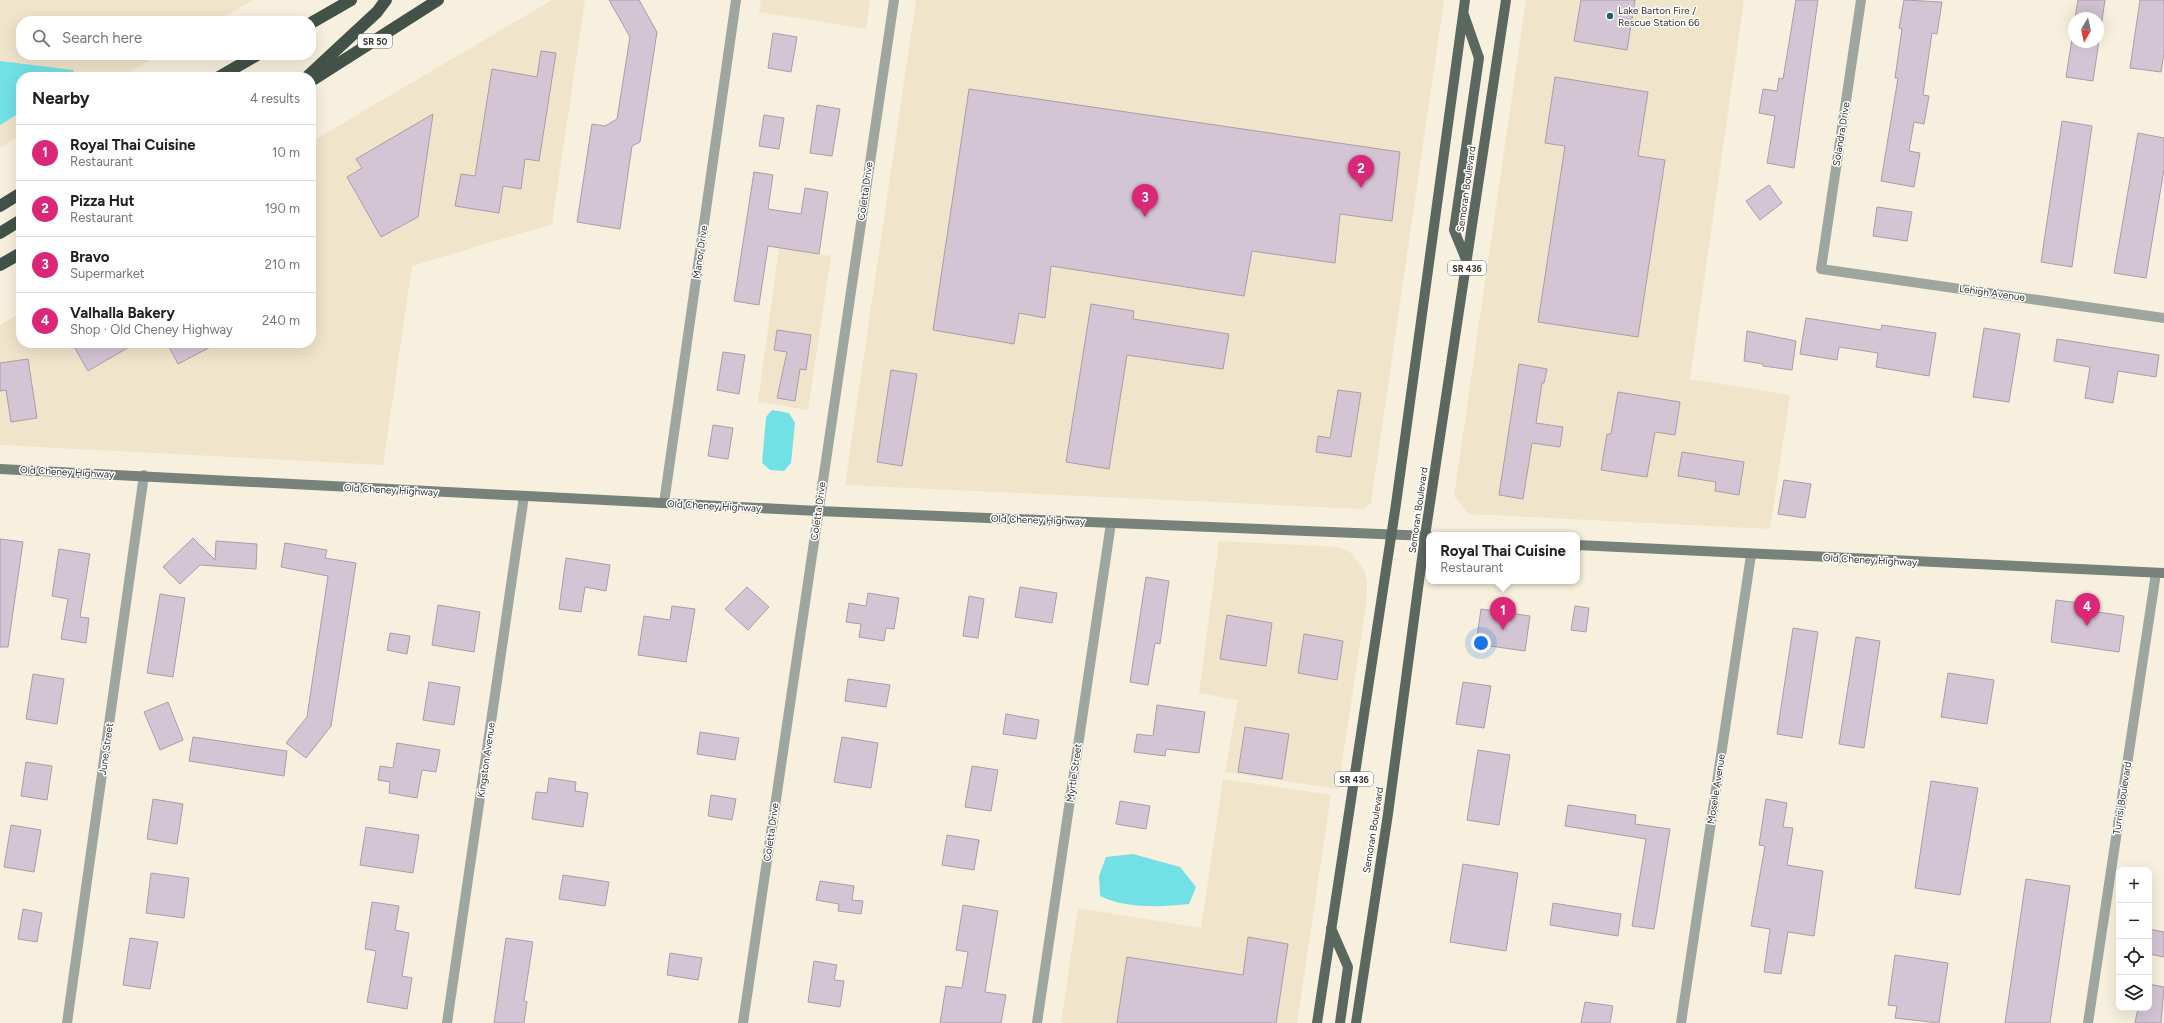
<!DOCTYPE html>
<html lang="en">
<head>
<meta charset="utf-8">
<style>
	:root { --surface:#fff; --page:#f2f2f2; --text:#222; --muted:#767676; --line:#e0e0e0; --accent:#db2777 }
	body { margin:0; font-family:Figtree,sans-serif; background:var(--page); color:var(--text) }
	.controls { position:absolute; right:12px; bottom:12px; display:grid; overflow:hidden; border-radius:8px; box-shadow:0 4px 16px #0002 }
	.controls button { width:36px; height:36px; display:grid; place-items:center; padding:0; border:0; border-bottom:1px solid var(--line); background:var(--surface); color:var(--text); font:20px sans-serif }
	.compass { position:absolute; left:2068px; top:12px; width:36px; height:36px; border-radius:50%; background:var(--surface); box-shadow:0 4px 16px #0002; rotate:189deg }
	.you { position:absolute; left:1481px; top:643px; width:14px; height:14px; margin:-10px; border:3px solid #fff; border-radius:50%; background:#1a73e8; box-shadow:0 0 0 6px #1a73e833 }
	.badge { display:grid; place-items:center; width:26px; height:26px; border-radius:50%; background:var(--accent); color:#fff; font-size:13px; font-weight:700 }
	.pin { position:absolute; translate:-50% -33px; filter:drop-shadow(0 1px 2px #0008) }
	.pin::after { content:''; position:absolute; top:21px; width:14px; height:12px; background:inherit; clip-path:polygon(0 0,100% 0,50% 100%) }
	.popup { position:absolute; left:1426px; top:532px; width:154px; height:52px; box-sizing:border-box; display:grid; place-content:center; border-radius:8px; background:var(--surface); filter:drop-shadow(0 1px 3px #0005); font-size:13px; white-space:nowrap; color:var(--muted) }
	.popup b { font-size:15px; color:var(--text) }
	.popup::after { content:''; position:absolute; left:50%; top:100%; margin-left:-8px; border:8px solid transparent; border-top-color:var(--surface) }
	.list { margin:0; padding:0; list-style:none }
	h2 { display:flex; justify-content:space-between; align-items:center; height:52px; margin:0; padding:0 16px; font-size:17px }
	h2 small { font-size:13px; font-weight:400; color:var(--muted) }
	.list li { display:grid; grid-template-columns:26px 1fr auto; gap:12px; align-items:center; box-sizing:border-box; height:56px; padding:0 16px; border-top:1px solid var(--line) }
	.list b { display:block; font-size:15px; white-space:nowrap }
	.list p { margin:0; font-size:13px; white-space:nowrap; color:var(--muted) }
	.list em { font-size:13px; font-style:normal; color:var(--muted) }
	.icon { flex:none; width:22px; height:22px; fill:none; stroke:currentColor; stroke-width:2; stroke-linecap:round; stroke-linejoin:round }
	.map { position:relative; flex:none; width:2164px; height:1023px; overflow:hidden }
	.search { position:absolute; background:var(--surface); box-shadow:0 4px 16px #0002; left:16px; top:16px; width:300px; height:44px; display:flex; align-items:center; gap:10px; box-sizing:border-box; padding:0 14px; border-radius:16px; color:var(--muted); font-size:15px }
	.panel { position:absolute; background:var(--surface); box-shadow:0 4px 16px #0002; left:16px; top:72px; width:300px; height:276px; border-radius:16px }
	.map>svg:first-child { display:block }
	.built { fill:#f0e4cb }
	.water { fill:#71e1e6 }
	.building { fill:#d4c5d4; stroke:#aa9caa }
	.lines { fill:none; stroke-linecap:round; stroke-linejoin:round }
	.street { stroke:#9ea6a0; stroke-width:10 }
	.secondary { stroke:#77827a; stroke-width:10 }
	.primary { stroke:#5b685f; stroke-width:10 }
	.highway { stroke:#435248; stroke-width:12 }
	.poi-dot { fill:#1f6558; stroke:#fff; stroke-width:1.5 }
	.labels { text-anchor:middle; dominant-baseline:central; stroke-width:3; stroke-linejoin:round; paint-order:stroke }
	.shield { fill:#fff; stroke:#716f6a; stroke-width:1 }
	.shield-label { font-size:9px; font-weight:bold; fill:#34312a }
	.poi-label { font-size:10px; fill:#34312a; stroke:#fff; text-anchor:start }
	.street-label { font-size:10px; fill:#34312a; stroke:#fff }
</style>
</head>
<body>
<div class="map">
<svg width="2164" height="1023" viewBox="0 0 2164 1023">
	<rect width="100%" height="100%" fill="#f8f0de"/>
	<path class="built" d="M0 0H253L217 21H21V55H158L121 77H21V135L0 148Z
		M552 0H585L552 224 412 266 383 465 0 445V325L21 312V343H311V142Z
		M761 0H870L866 29 759 12Z
		M916 0H1444L1371 503 1364 509 845 485Z
		M1526 0H1744L1690 379 1790 395 1770 529 1469 514 1454 496Z
		M779 248 831 256 808 410 758 402Z
		M1219 541 1339 547 1350 552 1364 570 1367 581V598L1338 789 1225 772 1238 700 1199 693Z
		M1223 779 1331 795 1297 1023H1061L1078 908 1201 928Z"/>
	<path class="water" d="M0 61 73 70 76 77H21V112L0 125Z
		M772 410 789 413 795 423 791 463 784 471 770 470 762 463 766 417Z
		M1133 854 1180 867 1196 887 1189 904C1160 907 1127 909 1100 896L1099 876 1106 857Z"/>
	<path class="building" d="M609 0H639L657 32 640 142 632 146 620 229 577 222 592 124 605 126 617 119 630 37Z
		M1581 0H1635L1627 50 1574 41Z
		M1796 0H1818L1794 168 1767 163 1775 116 1759 113 1763 89 1777 91 1779 78 1783 79Z
		M1904 0 1942 2 1937 34 1932 33 1923 95 1929 96 1924 124 1914 122 1909 151 1920 153 1914 187 1881 181 1898 78H1895L1902 29 1899 28Z
		M2078 0H2105L2093 81 2066 77 2074 26V42H2098V18H2075Z
		M2140 0H2164V53L2161 72 2130 68Z
		M773 33 797 37 791 72 768 68Z
		M541 51 556 53 539 161 525 159 521 189 503 186 499 213 455 206 461 174 475 176 492 69 537 77Z
		M1555 77 1648 92 1638 156 1665 160 1638 337 1538 322 1565 146 1545 143Z
		M969 89 1400 152 1392 221 1340 214 1335 263 1252 251 1244 296 1051 266 1045 318 1019 313 1014 344 933 330Z
		M817 105 840 109 832 156 810 153Z
		M433 114 418 217 381 237 347 177 362 168 356 159Z
		M764 115 784 118 779 149 759 146Z
		M2062 121 2092 126 2072 267 2041 262Z
		M2138 133 2164 138V169L2146 278 2114 273Z
		M754 172 773 175 768 209 801 214 805 188 828 192 819 254 768 246 759 305 734 301Z
		M1769 185 1782 203 1760 220 1746 201Z
		M1877 207 1912 212 1907 241 1873 236Z
		M1091 304 1134 311 1133 319 1229 334 1223 369 1127 355 1109 469 1066 462Z
		M1806 318 1881 330 1882 325 1936 333 1929 376 1876 367 1878 353 1839 347 1837 360 1800 354Z
		M1984 328 2020 334 2009 402 1973 397Z
		M777 330 811 335 806 370 800 369 795 401 777 398 787 352 774 350Z
		M1747 331 1796 341 1792 370 1763 366V364L1744 361Z
		M2057 339 2159 355 2156 377 2118 371 2113 403 2085 398 2090 367 2054 361Z
		M72 343H136L88 371Z
		M167 343H218L178 364Z
		M723 352 745 355 739 394 717 390Z
		M28 359 37 418 11 422 6 390 0 391V363Z
		M1519 364 1547 369 1544 383H1542L1536 423 1563 427 1560 447 1532 443 1523 499 1499 495Z
		M891 370 917 374 902 466 877 462Z
		M1338 390 1361 393 1351 457 1316 452 1318 436 1330 438Z
		M1618 392 1680 402 1675 435 1655 432 1647 477 1601 470 1607 434H1611Z
		M713 425 733 428 728 459 708 456Z
		M1682 452 1744 462 1739 495 1715 491 1716 482 1678 476Z
		M1784 480 1811 484 1805 518 1778 514Z
		M193 538 215 560 216 541 257 544 256 569 200 565 180 584 163 567Z
		M0 539 23 542 8 647H0Z
		M285 543 327 550 325 558 356 563 331 726 306 758 286 743 307 717 328 576 281 567Z
		M59 549 90 554 80 617 89 618 86 643 61 639 68 599 52 596Z
		M566 558 610 565 606 591 585 587 581 612 559 609Z
		M1146 577 1169 581 1160 644 1155 643 1148 685 1130 682Z
		M747 587 769 607 748 630 725 609Z
		M1020 587 1057 593 1052 623 1015 617Z
		M868 593 899 598 894 629 886 628 884 641 859 637 861 624 846 622 849 603 866 606Z
		M160 594 185 598 173 677 147 673Z
		M969 596 984 599 978 638 963 636Z
		M2056 600 2079 603 2078 609 2124 616 2119 652 2051 642Z
		M438 605 480 612 474 652 432 645Z
		M672 606 695 609 686 662 638 655 644 616 670 620Z
		M1575 606 1589 608 1586 632 1571 630Z
		M1481 609 1530 616 1525 651 1476 644Z
		M1227 615 1272 623 1266 666 1220 659Z
		M1793 628 1818 632 1802 738 1777 734Z
		M390 633 410 636 407 654 387 650Z
		M1304 634 1343 641 1337 680 1298 673Z
		M1856 637 1880 641 1864 748 1839 744Z
		M1948 673 1994 680 1987 724 1941 717Z
		M33 674 64 679 57 724 26 719Z
		M848 679 890 685 886 707 845 701Z
		M429 682 460 687 454 725 423 720Z
		M1463 682 1491 686 1484 728 1456 724Z
		M168 702 183 740 160 750 144 712Z
		M1157 705 1205 712 1199 753 1166 749 1165 756 1134 752 1137 734 1153 736Z
		M1006 714 1039 720 1036 739 1003 734Z
		M1245 727 1289 734 1282 779 1238 772Z
		M700 732 739 738 735 760 697 754Z
		M193 737 287 751 284 776 189 761Z
		M842 737 878 743 871 788 834 782Z
		M397 743 440 750 436 772 422 770 417 798 389 793 390 782 378 780 380 766 393 768Z
		M1478 750 1510 755 1499 825 1467 820Z
		M26 762 52 766 47 800 21 796Z
		M972 766 998 770 991 811 965 807Z
		M549 778 576 782 575 791 588 793 583 827 532 819 536 792 547 793Z
		M1931 781 1978 788 1960 895 1915 888Z
		M711 795 736 799 732 820 708 816Z
		M153 799 183 804 177 844 147 839Z
		M1766 799 1787 803 1783 827 1793 828 1787 865 1823 871 1814 936 1788 932 1781 974 1764 972 1770 929 1751 926 1765 846 1759 845Z
		M1120 801 1150 806 1146 829 1116 824Z
		M1568 805 1636 815 1635 824 1670 829 1654 929 1632 926 1646 839 1565 826Z
		M11 825 41 830 34 872 4 867Z
		M366 827 419 835 413 873 360 865Z
		M947 835 979 840 974 870 942 865Z
		M1463 864 1518 873 1506 951 1450 942Z
		M151 873 189 878 184 918 146 913Z
		M563 875 609 882 605 906 559 899Z
		M2026 879 2070 886 2050 1023H2005Z
		M820 881 854 886 852 900 863 901 861 914 838 911 839 904 816 900Z
		M372 902 399 906 395 930 409 933 402 976 412 978 407 1009 367 1002 376 951 365 949Z
		M1553 903 1621 914 1618 936 1550 925Z
		M963 905 998 911 985 992 1006 995 1001 1023H940L946 986 962 988 968 952 956 950Z
		M23 909 42 913 37 942 18 939Z
		M2149 929 2164 932V957L2149 954Z
		M1248 937 1288 944 1276 1023H1117L1127 957 1243 975Z
		M130 938 158 942 150 989 123 985Z
		M506 938 533 942 524 1001 527 1002 524 1023H494Z
		M670 953 702 958 698 980 667 975Z
		M1895 955 1948 963 1939 1023 1895 1018 1897 1006 1888 1005Z
		M814 961 837 965 834 980 844 981 840 1007 808 1002Z
		M2149 984 2164 987 2161 1023H2135L2138 1008H2149Z
		M1585 1002 1613 1006 1610 1023H1581Z"/>
	<g class="lines">
		<path class="street" d="M1861 0 1821 269 2164 318
			M664 503 736 0
			M67 1023 144 475
			M447 1023 524 496
			M743 1023 894 0
			M1037 1023 1111 523
			M1681 1023 1751 555
			M2088 1023 2156 573"/>
		<path class="secondary" d="M0 469 818 511 1429 536
			M1577 545 2164 573"/>
		<path class="primary" d="M1464 15 1479 58 1454 230 1467 262
			M1331 928 1348 967 1340 1023
			M1317 1023 1396 504 1465 0
			M1356 1023 1388 814 1425 536 1506 0"/>
		<path class="highway" d="M311 23 351 0
			M219 77 257 55
			M307 77 377 12 386 0
			M311 81 438 0
			M0 206 21 193
			M0 233 21 220
			M0 265 21 253"/>
	</g>
	<circle class="poi-dot" cx="1610" cy="16" r="4"/>
	<g class="labels">
		<g class="shield">
			<rect x="358" y="34" width="34" height="14" rx="3"/>
			<rect x="1448" y="261" width="38" height="14" rx="3"/>
			<rect x="1335" y="772" width="38" height="14" rx="3"/>
		</g>
		<g class="shield-label">
			<text x="375" y="41">SR 50</text>
			<text x="1467" y="268">SR 436</text>
			<text x="1354" y="779">SR 436</text>
		</g>
		<g class="poi-label">
			<text x="1618" y="10">Lake Barton Fire /<tspan x="1618" dy="12">Rescue Station 66</tspan></text>
		</g>
		<g class="street-label">
			<text transform="translate(1841 134) rotate(-81)">Solandra Drive</text>
			<text transform="translate(1466 189) rotate(-82)">Semoran Boulevard</text>
			<text transform="translate(865 191) rotate(-82)">Coletta Drive</text>
			<text transform="translate(700 252) rotate(-82)">Manor Drive</text>
			<text transform="translate(1992 293) rotate(8)">Lehigh Avenue</text>
			<text transform="translate(67 472) rotate(3)">Old Cheney Highway</text>
			<text transform="translate(391 490) rotate(3)">Old Cheney Highway</text>
			<text transform="translate(714 506) rotate(3)">Old Cheney Highway</text>
			<text transform="translate(1418 510) rotate(-82)">Semoran Boulevard</text>
			<text transform="translate(818 511) rotate(-82)">Coletta Drive</text>
			<text transform="translate(1038 520) rotate(2)">Old Cheney Highway</text>
			<text transform="translate(1870 560) rotate(3)">Old Cheney Highway</text>
			<text transform="translate(106 749) rotate(-82)">June Street</text>
			<text transform="translate(486 760) rotate(-82)">Kingston Avenue</text>
			<text transform="translate(1074 773) rotate(-82)">Myrtle Street</text>
			<text transform="translate(1716 789) rotate(-81)">Moselle Avenue</text>
			<text transform="translate(2122 798) rotate(-81)">Turrisi Boulevard</text>
			<text transform="translate(1373 830) rotate(-81)">Semoran Boulevard</text>
			<text transform="translate(771 832) rotate(-82)">Coletta Drive</text>
		</g>
	</g>
</svg>
<div class="controls">
<button>+</button>
<button>−</button>
<button><svg class="icon" aria-label="locate" viewBox="0 0 24 24"><circle cx="12" cy="12" r="6"/><path d="M12 2v4M12 18v4M2 12h4M18 12h4"/></svg></button>
<button><svg class="icon" aria-label="layers" viewBox="0 0 24 24"><path d="M12 4l9 5-9 5-9-5zM3 14l9 5 9-5"/></svg></button>
</div>
<svg class="compass" viewBox="-18 -18 36 36"><path d="M0-13l5 13h-10z" fill="#e53935"/><path d="M0 13l5-13h-10z" fill="#767676"/></svg>
<div class="you"></div>
<div class="pin badge" style="left:1503px;top:630px">1</div>
<div class="popup"><b>Royal Thai Cuisine</b>Restaurant</div>
<div class="pin badge" style="left:1361px;top:188px">2</div>
<div class="pin badge" style="left:1145px;top:217px">3</div>
<div class="pin badge" style="left:2087px;top:626px">4</div>
<div class="search"><svg class="icon" aria-label="search" viewBox="0 0 24 24"><circle cx="10" cy="10" r="6"/><path d="M15 15l6 6"/></svg>Search here</div>
<section class="panel">
<h2>Nearby<small>4 results</small></h2>
<ul class="list">
<li><span class="badge">1</span><div><b>Royal Thai Cuisine</b><p>Restaurant</p></div><em>10 m</em></li>
<li><span class="badge">2</span><div><b>Pizza Hut</b><p>Restaurant</p></div><em>190 m</em></li>
<li><span class="badge">3</span><div><b>Bravo</b><p>Supermarket</p></div><em>210 m</em></li>
<li><span class="badge">4</span><div><b>Valhalla Bakery</b><p>Shop · Old Cheney Highway</p></div><em>240 m</em></li>
</ul>
</section>
</div>
</body>
</html>
